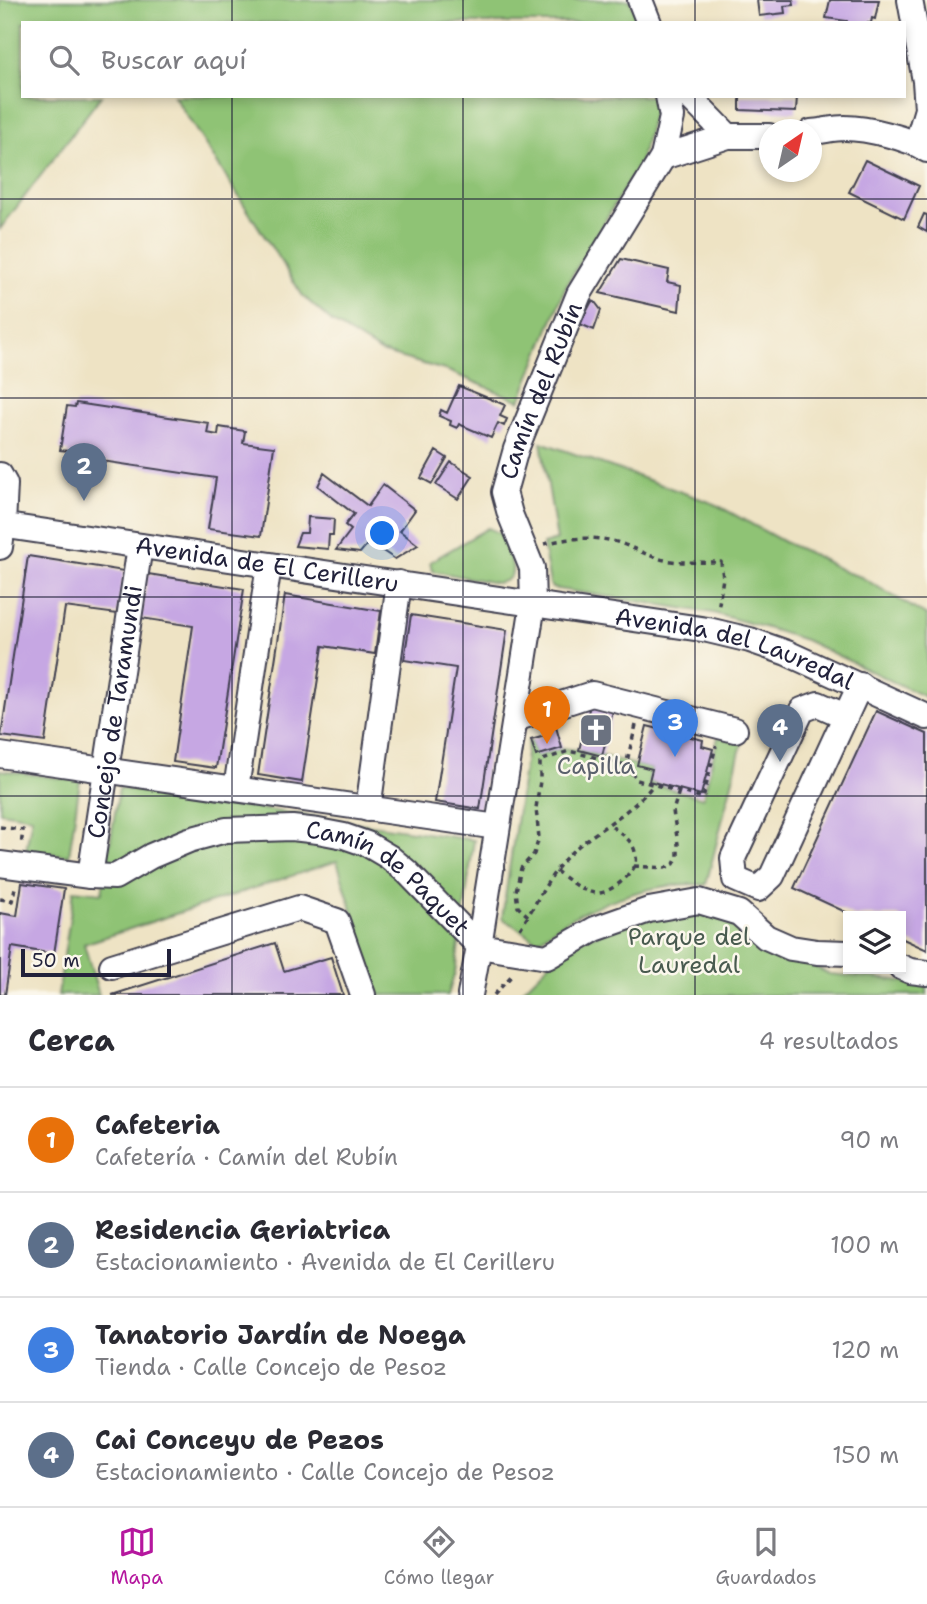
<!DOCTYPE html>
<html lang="es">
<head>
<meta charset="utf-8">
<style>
	:root { --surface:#fff; --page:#f7f7f7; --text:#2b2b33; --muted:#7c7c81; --line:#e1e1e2; --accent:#b5179e }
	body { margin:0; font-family:"Shantell Sans",sans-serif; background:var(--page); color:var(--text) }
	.controls { position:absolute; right:21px; bottom:21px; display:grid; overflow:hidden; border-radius:0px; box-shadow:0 4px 10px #0003 }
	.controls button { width:63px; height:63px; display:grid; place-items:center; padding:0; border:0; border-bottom:2px solid var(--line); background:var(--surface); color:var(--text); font:35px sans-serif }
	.compass { position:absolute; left:759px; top:119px; width:63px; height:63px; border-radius:50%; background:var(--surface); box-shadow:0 4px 10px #0003; rotate:34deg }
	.scale { position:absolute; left:21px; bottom:18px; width:150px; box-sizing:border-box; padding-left:7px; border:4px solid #22223b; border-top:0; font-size:19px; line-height:24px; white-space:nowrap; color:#22223b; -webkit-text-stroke:5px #fbf7ec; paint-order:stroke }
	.you { position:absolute; left:383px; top:534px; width:24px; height:24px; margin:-18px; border:5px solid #fff; border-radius:50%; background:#1a73e8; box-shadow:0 0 0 10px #1a73e833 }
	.badge { display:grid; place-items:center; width:46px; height:46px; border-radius:50%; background:var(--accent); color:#fff; font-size:23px; font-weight:700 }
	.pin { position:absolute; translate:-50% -58px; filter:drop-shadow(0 2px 4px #0008) }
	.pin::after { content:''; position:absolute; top:37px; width:24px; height:21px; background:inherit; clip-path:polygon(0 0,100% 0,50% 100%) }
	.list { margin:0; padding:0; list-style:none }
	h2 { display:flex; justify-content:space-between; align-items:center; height:91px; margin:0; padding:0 28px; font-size:30px }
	h2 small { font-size:23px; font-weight:400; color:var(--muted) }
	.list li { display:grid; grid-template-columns:46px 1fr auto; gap:21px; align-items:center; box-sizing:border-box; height:105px; padding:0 28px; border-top:2px solid var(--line) }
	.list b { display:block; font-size:26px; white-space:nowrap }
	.list p { margin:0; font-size:23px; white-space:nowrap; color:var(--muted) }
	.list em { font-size:23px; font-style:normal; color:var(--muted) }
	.icon { flex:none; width:38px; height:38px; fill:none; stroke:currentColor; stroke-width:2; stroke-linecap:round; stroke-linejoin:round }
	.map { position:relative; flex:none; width:927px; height:995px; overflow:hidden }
	.search { position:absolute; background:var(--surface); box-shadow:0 4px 10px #0003; left:21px; right:21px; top:21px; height:77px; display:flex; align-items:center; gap:18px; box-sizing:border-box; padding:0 24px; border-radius:0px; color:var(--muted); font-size:26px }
	.sheet { height:511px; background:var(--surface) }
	nav { display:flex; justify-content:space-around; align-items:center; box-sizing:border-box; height:98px; border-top:2px solid var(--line); background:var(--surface); font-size:19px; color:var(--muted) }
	nav a { display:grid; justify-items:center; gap:4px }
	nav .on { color:var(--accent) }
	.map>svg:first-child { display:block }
	.green { fill:#8fc374; stroke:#587258; stroke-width:2 }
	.building { fill:#c6a7e3 }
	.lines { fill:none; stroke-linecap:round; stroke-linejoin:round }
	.minor-casing { stroke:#413f50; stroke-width:28 }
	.path { stroke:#413f50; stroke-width:3.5; stroke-dasharray:5 5; stroke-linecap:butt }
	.minor { stroke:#fff; stroke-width:24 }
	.grid { fill:none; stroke:#22223b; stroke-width:2; stroke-opacity:0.55 }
	.labels { text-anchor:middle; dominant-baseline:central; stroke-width:5; stroke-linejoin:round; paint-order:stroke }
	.street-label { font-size:24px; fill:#22223b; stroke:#fbf7ec }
	.worship-label { font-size:24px; fill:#5b616d; stroke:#fbf7ec }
	.park-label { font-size:24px; fill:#485a4f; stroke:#fbf7ec }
</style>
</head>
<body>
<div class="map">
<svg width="927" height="995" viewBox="0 0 927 995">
	<rect width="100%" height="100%" fill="#fbf7ec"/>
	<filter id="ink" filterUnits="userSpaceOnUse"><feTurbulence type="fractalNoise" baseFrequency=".0143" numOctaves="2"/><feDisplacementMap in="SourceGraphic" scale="14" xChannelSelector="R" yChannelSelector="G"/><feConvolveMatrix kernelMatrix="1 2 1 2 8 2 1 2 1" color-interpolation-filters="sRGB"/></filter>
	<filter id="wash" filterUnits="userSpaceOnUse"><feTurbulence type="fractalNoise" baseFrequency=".00686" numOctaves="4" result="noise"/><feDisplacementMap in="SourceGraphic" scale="28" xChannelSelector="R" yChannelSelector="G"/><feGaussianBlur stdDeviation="1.57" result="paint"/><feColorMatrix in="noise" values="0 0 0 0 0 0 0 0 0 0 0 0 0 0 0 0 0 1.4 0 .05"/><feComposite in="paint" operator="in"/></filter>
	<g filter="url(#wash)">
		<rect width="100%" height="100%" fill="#eee3c4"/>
		<path class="green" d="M0 0H630L639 23H23V96H101L0 229Z
			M174 96H655L656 104 640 162 566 286 520 401 448 371 381 352 332 322 303 296Z
			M541 442 715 504 784 542 814 555 845 572 861 577 927 616V698L805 640 767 628 713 613 552 588 550 584 543 544 557 540Z
			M488 528 501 534 512 565C514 577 507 582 496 583L432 571 430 562Z
			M718 737 742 743 706 885C655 880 577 907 538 941L502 918 528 741 531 740 536 756 562 748 579 750 652 769 649 781 654 784 703 798Z
			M0 770 80 781 69 856 26 850 32 817 0 812Z
			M119 788 474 840 455 972 448 995H378L337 861 84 944 99 995H58L74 890 102 893Z
			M689 903 733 922 746 932 829 974 895 980 927 985V995H518L569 944Z"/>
		<g id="blocks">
			<path class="building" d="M757 0H793L794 5 784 6 785 13 759 16Z
				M830 0H879L875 19 872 18 871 23H847V21L826 18Z
				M740 96H797L796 112 740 110Z
				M865 160 919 186 904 219 849 192Z
				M924 214 927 215V232L918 227Z
				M621 259 669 270 667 282 681 285 679 311 600 293Z
				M592 301 595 302 601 310 594 330 580 324Z
				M459 386 505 405 500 416 507 419 504 426 498 423 491 438 459 424 457 428 450 425 451 421 439 416 441 410 447 413Z
				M76 403 209 423 207 433 218 435 219 427 245 431 243 443 274 447 261 536 208 529 216 478 68 456 69 451 60 450 67 406 75 407Z
				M436 451 447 458 432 484 421 478Z
				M451 462 473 476 458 499 436 485Z
				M324 473 368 506 383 485 415 510 400 531 418 545 395 559 369 542 360 553 336 550 351 530 345 525 354 514 318 486Z
				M308 517 334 519 333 535H329L328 549 295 546 300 533H307Z
				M28 556 124 571 117 614 65 607 45 742 1 736Z
				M148 574 244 589 216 768 173 762 193 626 141 618Z
				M285 595 381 611 375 654 323 646 302 782 258 775Z
				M411 615 507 630 480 809 435 802 456 668 404 660Z
				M590 705 613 711 602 756 579 750Z
				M876 711 927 734V950L901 938V916H854L794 888Z
				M647 726 703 740 702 746 713 749 701 795 649 781 652 769 637 765Z
				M556 727 562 748 536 756 531 740 545 736 544 730Z
				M22 883 64 889 54 954 12 947 5 995H0V913L17 916Z
				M275 943 284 971 331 957 343 995H112Z"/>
		</g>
	</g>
	<g filter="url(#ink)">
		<use href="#blocks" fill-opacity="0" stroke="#413f50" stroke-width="2"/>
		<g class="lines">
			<g class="minor-casing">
				<g id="minor">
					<path d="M640 0 649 23"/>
					<path d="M910 0 925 81 927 109 917 143"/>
					<path d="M689 96 728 136"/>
					<path d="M811 132C823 131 834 128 845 128 867 128 909 138 927 150"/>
					<path d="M663 157 728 136H769"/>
					<path d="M0 475 5 484 3 525 0 547"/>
					<path id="s1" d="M0 525 708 630 750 640 787 653 927 717"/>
					<path d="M845 716 818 704 802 710 733 858 735 879 758 889 772 876 860 685"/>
					<path d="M515 719 592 694 735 730"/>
					<path d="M0 755 497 827"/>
					<path d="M236 789 269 565"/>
					<path d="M368 809 399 583"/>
					<path id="s2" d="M0 864 90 876 115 877 151 856 189 840 226 830 292 828 318 831 344 836 367 844 389 857 407 872 479 946 547 957 595 929 649 910 699 901 739 913 766 937 791 948 817 952 848 953"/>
					<path id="s3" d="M90 876 140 546"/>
					<path d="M112 966 299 908 337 921 363 995"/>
					<path d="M901 967 910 971 927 973"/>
					<path id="s4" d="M470 995 479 946 533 604 532 568 510 514 504 492 516 449 579 294 663 157 672 117 668 96"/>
				</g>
			</g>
			<path class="path" d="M544 544C568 538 595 535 620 543 637 549 653 559 671 561 687 563 705 562 721 562L723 578 718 610
				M636 725 626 765 637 780 703 798 716 746
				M0 827 23 830 21 846
				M634 866 665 868 674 864 678 856V844L673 811 679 791
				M556 871C567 879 579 890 594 893 607 896 632 876 636 863 637 860 636 856 635 852 633 841 619 831 609 825
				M0 899 12 901 15 888
				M528 916 518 907 516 891 521 868 534 854 539 838 536 808 540 781V761L569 751 626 765
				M520 929C537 903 551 870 575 849 601 827 632 812 654 784
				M494 995 514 973"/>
			<use href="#minor" class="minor"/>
		</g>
	</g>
	<path class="grid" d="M232 0V23M463 0V23M695 0V23M232 96V995M463 96V995M695 96V995M0 199H927M0 398H927M0 597H927M0 796H927"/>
	<defs>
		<g id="church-square" transform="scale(1.75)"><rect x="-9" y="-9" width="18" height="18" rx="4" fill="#6b7280" stroke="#fbf7ec"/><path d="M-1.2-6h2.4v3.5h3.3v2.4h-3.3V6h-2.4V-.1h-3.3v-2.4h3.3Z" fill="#fff"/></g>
	</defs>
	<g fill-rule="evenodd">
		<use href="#church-square" x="596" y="730"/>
	</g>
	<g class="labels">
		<g class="street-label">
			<text stroke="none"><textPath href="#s4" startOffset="621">Camín del Rubín</textPath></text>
			<text stroke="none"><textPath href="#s1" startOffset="270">Avenida de El Cerilleru</textPath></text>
			<text stroke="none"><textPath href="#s1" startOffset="746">Avenida del Lauredal</textPath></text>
			<text stroke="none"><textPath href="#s3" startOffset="166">Concejo de Taramundi</textPath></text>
			<text stroke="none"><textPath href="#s2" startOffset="415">Camín de Paquet</textPath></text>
		</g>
		<g class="worship-label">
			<text x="596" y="766">Capilla</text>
		</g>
		<g class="park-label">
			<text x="689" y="937">Parque del<tspan x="689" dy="28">Lauredal</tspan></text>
		</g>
	</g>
</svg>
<div class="controls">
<button><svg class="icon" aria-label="layers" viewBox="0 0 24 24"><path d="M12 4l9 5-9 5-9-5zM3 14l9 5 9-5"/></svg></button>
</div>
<svg class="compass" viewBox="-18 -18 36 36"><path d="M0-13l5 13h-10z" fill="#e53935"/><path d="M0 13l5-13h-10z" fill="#7c7c81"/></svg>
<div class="scale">50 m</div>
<div class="you"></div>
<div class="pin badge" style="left:547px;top:744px;background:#e8710a">1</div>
<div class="pin badge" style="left:84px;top:501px;background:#5c6f8a">2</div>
<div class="pin badge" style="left:675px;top:757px;background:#3f7fe0">3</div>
<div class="pin badge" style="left:780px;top:762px;background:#5c6f8a">4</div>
<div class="search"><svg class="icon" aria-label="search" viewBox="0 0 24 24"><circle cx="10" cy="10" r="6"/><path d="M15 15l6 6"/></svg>Buscar aquí</div>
</div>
<section class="sheet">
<h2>Cerca<small>4 resultados</small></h2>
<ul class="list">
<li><span class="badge" style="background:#e8710a">1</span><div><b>Cafeteria</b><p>Cafetería · Camín del Rubín</p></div><em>90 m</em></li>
<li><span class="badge" style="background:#5c6f8a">2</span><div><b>Residencia Geriatrica</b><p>Estacionamiento · Avenida de El Cerilleru</p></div><em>100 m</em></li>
<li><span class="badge" style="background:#3f7fe0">3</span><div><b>Tanatorio Jardín de Noega</b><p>Tienda · Calle Concejo de Pesoz</p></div><em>120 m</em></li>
<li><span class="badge" style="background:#5c6f8a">4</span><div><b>Cai Conceyu de Pezos</b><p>Estacionamiento · Calle Concejo de Pesoz</p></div><em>150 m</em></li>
</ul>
</section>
<nav>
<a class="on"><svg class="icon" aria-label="map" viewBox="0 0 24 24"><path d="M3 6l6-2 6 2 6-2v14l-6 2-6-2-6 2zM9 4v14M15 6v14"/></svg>Mapa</a>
<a><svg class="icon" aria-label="directions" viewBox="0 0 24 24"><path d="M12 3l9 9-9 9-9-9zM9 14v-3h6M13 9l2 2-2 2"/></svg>Cómo llegar</a>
<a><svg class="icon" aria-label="saved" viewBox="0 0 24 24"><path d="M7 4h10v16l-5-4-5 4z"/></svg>Guardados</a>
</nav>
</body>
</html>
